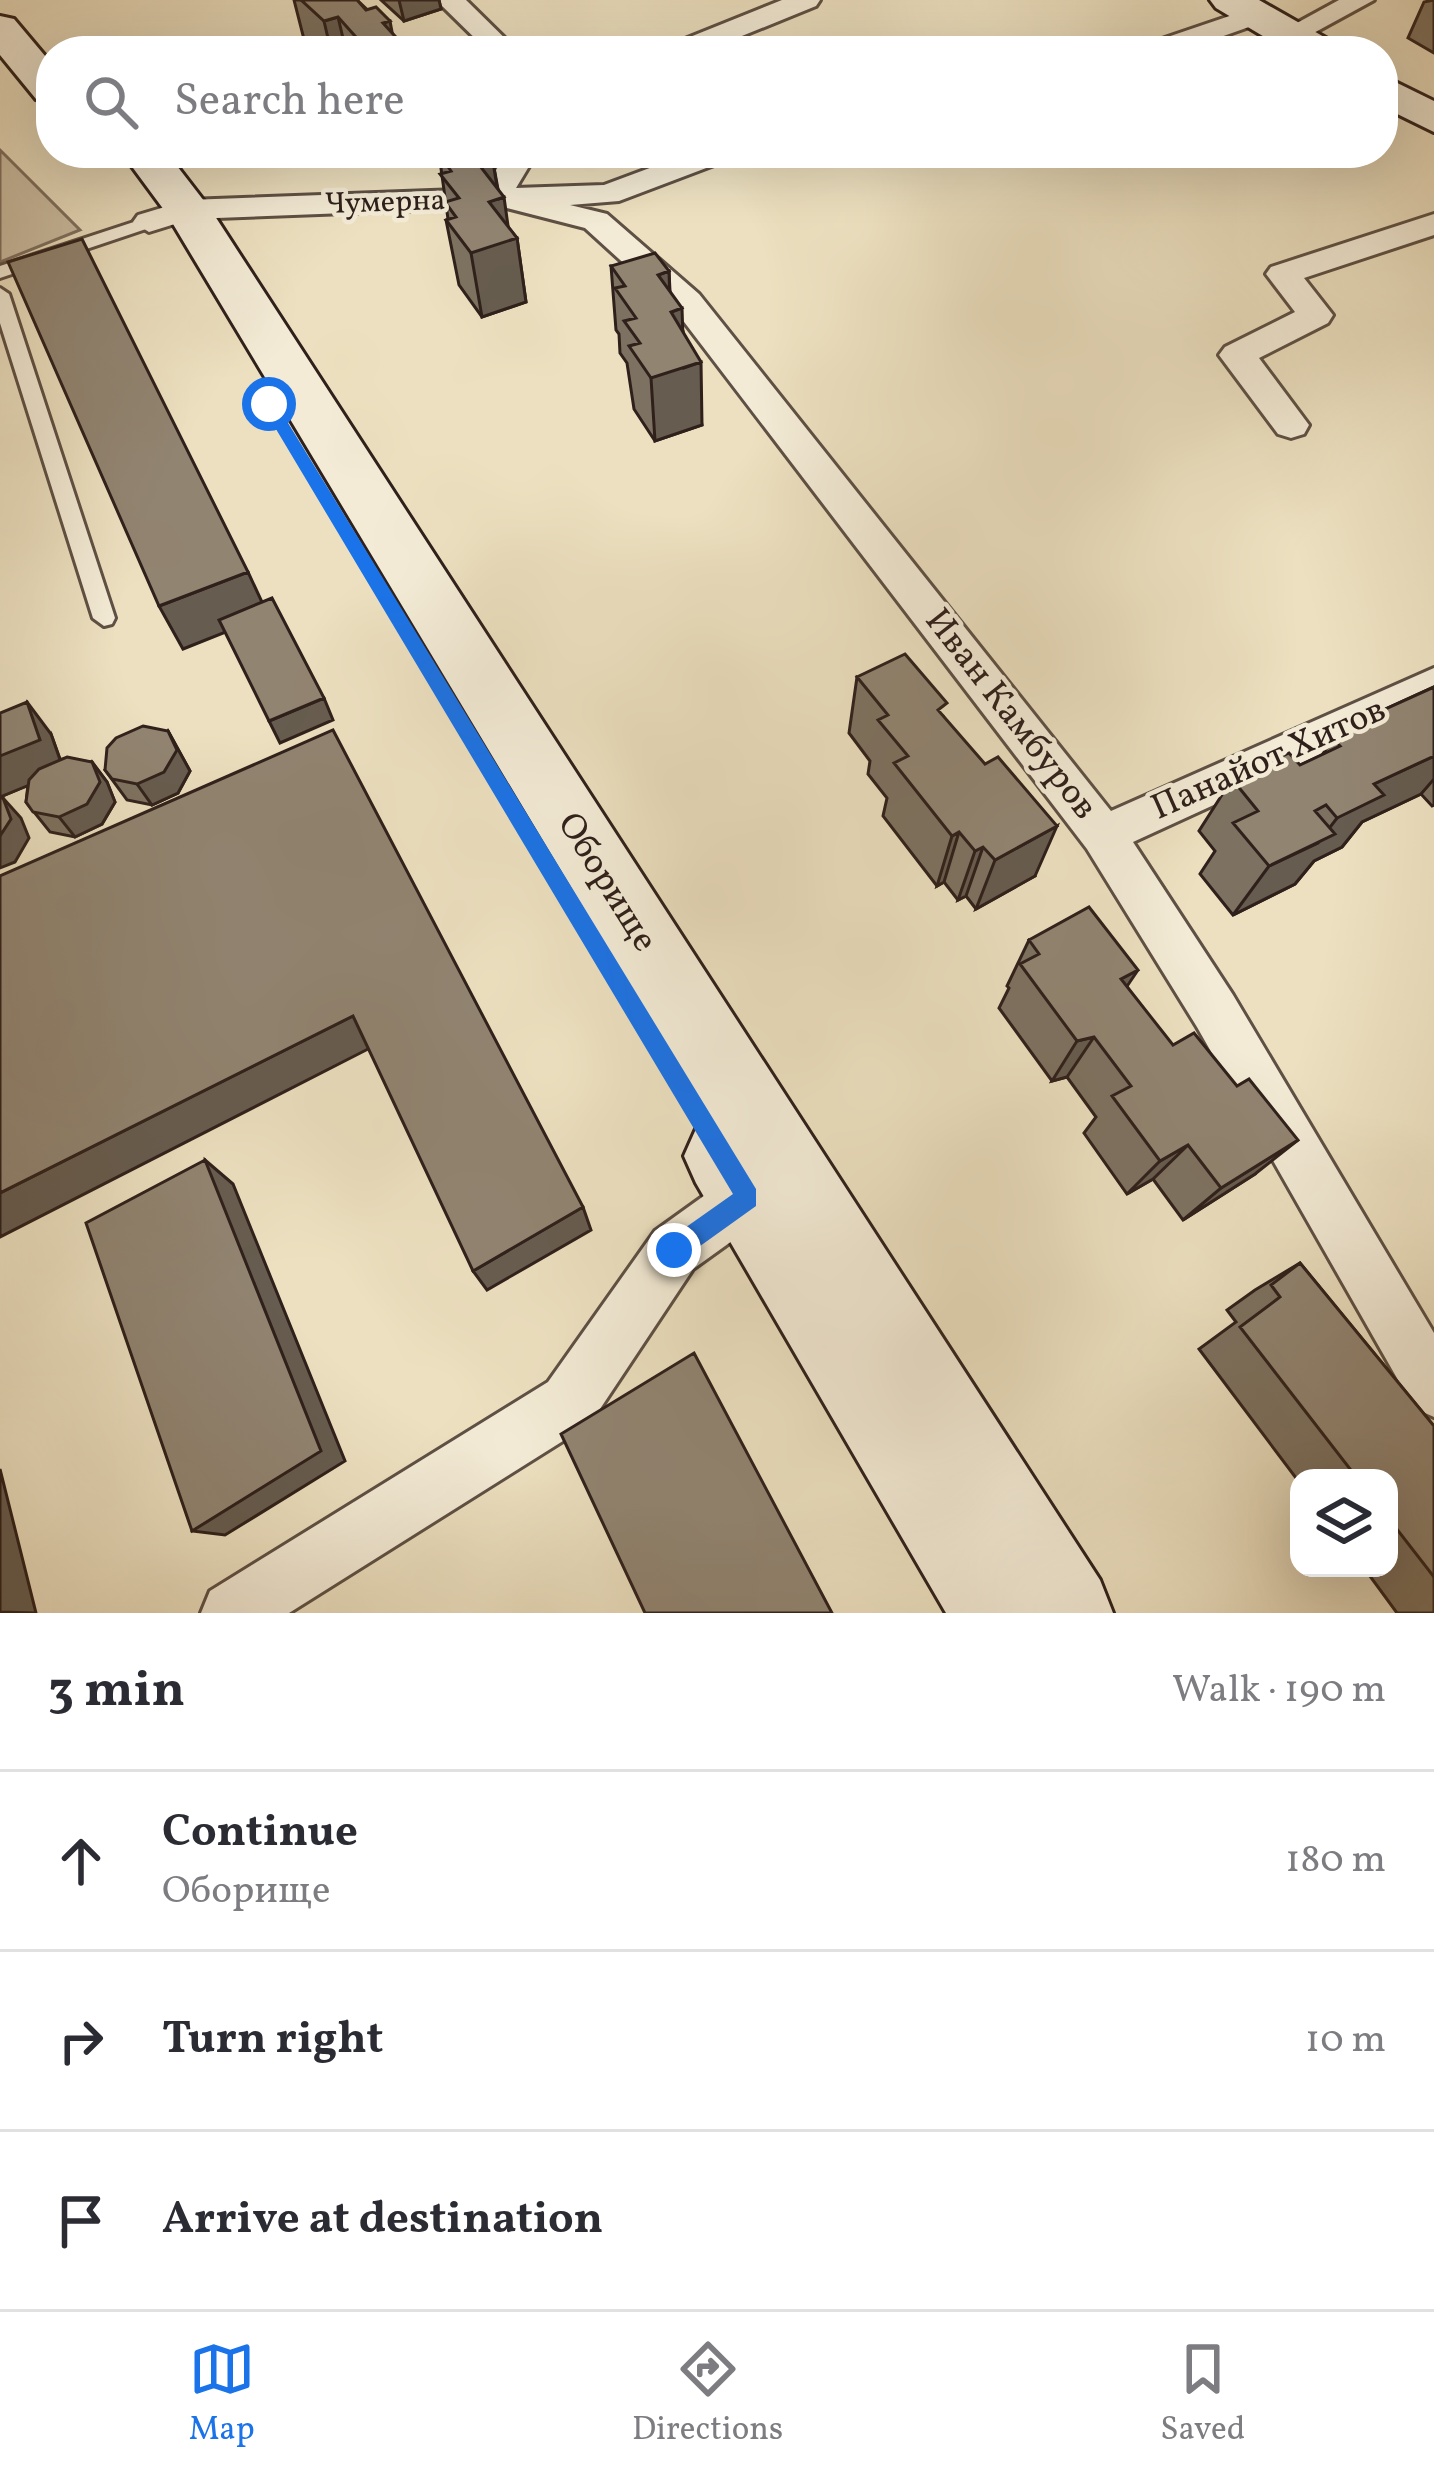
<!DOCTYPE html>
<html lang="en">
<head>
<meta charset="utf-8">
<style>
	:root { --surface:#fff; --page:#f7f7f7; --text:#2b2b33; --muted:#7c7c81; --line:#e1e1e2; --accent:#1a73e8 }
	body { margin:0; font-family:Vollkorn,serif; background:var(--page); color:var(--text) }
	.controls { position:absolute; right:36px; bottom:36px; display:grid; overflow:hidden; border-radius:24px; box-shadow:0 12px 48px #0002 }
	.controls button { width:108px; height:108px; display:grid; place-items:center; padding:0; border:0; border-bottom:3px solid var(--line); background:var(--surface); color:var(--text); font:60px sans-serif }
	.stop { position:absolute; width:36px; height:36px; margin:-27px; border:9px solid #1a73e8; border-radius:50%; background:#fff }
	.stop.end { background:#1a73e8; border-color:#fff; box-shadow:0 3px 12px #0008 }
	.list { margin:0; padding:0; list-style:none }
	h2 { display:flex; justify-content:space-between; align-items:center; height:156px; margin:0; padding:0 48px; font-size:51px }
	h2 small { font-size:39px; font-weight:400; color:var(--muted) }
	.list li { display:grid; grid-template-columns:78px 1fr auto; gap:36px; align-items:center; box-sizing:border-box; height:180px; padding:0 48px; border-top:3px solid var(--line) }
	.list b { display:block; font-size:45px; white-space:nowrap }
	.list p { margin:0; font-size:39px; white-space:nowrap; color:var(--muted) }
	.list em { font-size:39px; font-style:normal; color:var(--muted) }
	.icon { flex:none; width:66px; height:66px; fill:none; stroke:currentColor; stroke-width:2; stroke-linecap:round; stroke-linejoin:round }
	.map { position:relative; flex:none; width:1434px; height:1613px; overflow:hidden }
	.search { position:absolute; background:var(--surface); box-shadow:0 12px 48px #0002; left:36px; right:36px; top:36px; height:132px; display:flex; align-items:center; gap:30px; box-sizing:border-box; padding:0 42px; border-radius:48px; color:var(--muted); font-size:45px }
	.sheet { height:696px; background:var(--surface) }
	nav { display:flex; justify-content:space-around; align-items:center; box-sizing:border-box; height:168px; border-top:3px solid var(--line); background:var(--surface); font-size:33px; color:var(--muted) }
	nav a { display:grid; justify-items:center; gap:6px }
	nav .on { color:var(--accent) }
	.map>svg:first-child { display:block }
	.green { fill:#ccbfa4; stroke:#7e7060; stroke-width:3 }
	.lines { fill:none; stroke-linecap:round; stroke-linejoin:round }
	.lane-casing { stroke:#5e5044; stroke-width:6 }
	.street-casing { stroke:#5e5044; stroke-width:6 }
	.secondary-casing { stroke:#2f201b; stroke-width:6 }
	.lane { fill:#f3ebd6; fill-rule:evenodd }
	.street { fill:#f3ebd6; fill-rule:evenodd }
	.secondary { fill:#f3ebd6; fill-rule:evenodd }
	.wall { fill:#7d7261; stroke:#2f201b; stroke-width:3 }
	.shaded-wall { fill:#665c4f; stroke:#2f201b; stroke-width:3 }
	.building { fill:#918471; stroke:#2f201b; stroke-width:3 }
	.route { fill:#1a73e8 }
	.labels { text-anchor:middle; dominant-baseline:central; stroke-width:9; stroke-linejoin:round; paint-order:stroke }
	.far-street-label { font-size:30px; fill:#2f201b; stroke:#f3ebd6 }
	.street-label { font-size:36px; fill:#2f201b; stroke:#f3ebd6 }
</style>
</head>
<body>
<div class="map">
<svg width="1434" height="1613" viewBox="0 0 1434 1613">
	<rect width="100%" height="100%" fill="#ece0c0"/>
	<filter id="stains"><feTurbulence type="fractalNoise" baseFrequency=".00167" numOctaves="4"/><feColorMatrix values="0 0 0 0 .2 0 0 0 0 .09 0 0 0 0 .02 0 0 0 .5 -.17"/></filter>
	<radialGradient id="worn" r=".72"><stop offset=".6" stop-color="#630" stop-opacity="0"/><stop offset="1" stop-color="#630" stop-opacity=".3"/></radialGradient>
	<path class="green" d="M0 150 80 230 0 262Z"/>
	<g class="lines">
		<g class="lane-casing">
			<path id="lane" d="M149 217 155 218V226L0 278V266Z
				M0 288 9 294 115 618 112 624 104 626 93 618 0 323Z"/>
		</g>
		<g class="street-casing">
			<path id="street" d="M436 0H466L518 51H488Z
				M782 0H820L816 6 705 51H666L670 45Z
				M1339 0H1374L1299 41H1279L1275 35Z
				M1256 7 1270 15 1266 21 1181 51H1140L1144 45Z
				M506 153H537L516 188 604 185 690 153H734L730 159 619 201 570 205 607 214 699 294 1111 811 1434 668V704L1133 842 1233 995 1434 1333V1417L1414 1408 1197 1027 1087 849 675 310 585 228 503 207 191 219 149 232 133 222 138 215 188 200 485 189Z
				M1434 214V235L1304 278 1333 315 1328 323 1259 358 1309 425 1304 434 1291 438 1278 434 1219 355 1225 347 1295 312 1266 274 1271 267Z
				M763 1159 782 1167 790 1186 782 1205 693 1269 590 1424 289 1613H201L210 1591 548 1382 655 1231 744 1167Z"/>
		</g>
		<g class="secondary-casing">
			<path id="secondary" d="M1210 0H1259L1333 42 1339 51H1288L1216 8Z
				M0 16 14 19 51 63V103L36 99 0 55Z
				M1383 76 1434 101V132L1383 107Z
				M122 153H167L211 210 1100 1580 1113 1613H946L696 1183 684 1156 696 1129 712 1122 167 214Z"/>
		</g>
		<use href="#lane" class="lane"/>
		<use href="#street" class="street"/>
		<use href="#secondary" class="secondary"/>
	</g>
	<path class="wall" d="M294 0H357L392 33 403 45 404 51H307Z
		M381 0H439L441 9 404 21Z
		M1434 0V53L1408 38 1424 2Z
		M439 154 493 162 498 189 508 227 517 238 526 302 482 317 459 285 446 220 448 219Z
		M611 266 669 271 670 291 683 331 702 425 655 441 634 409 627 363 620 353 619 334 616 330Z
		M857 677 943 716 1035 876 976 909 966 896 958 900 944 882 937 886 883 816 887 798 868 774 870 761 849 733Z
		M1434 687V805L1432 806 1421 794 1362 822 1342 847 1314 861 1295 884 1233 915 1200 874 1215 851 1199 831 1232 779 1300 765 1322 755 1333 739 1361 727 1368 717Z
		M168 731 190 771 178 793 152 805 127 800 105 770Z
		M51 734 60 759 92 762 107 782 115 802 102 824 75 837 50 832 26 802 28 785 0 797Z
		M1029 940 1127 987 1255 1174 1183 1220 1153 1179 1127 1194 1084 1133 1096 1117 1067 1077 1052 1081 999 1008 1009 988 1007 986Z
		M1300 1263 1434 1426V1613H1397L1364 1568H1389V1478H1299V1482L1199 1349 1236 1322 1227 1310 1255 1290Z"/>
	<path class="shaded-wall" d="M399 0H439L441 9 404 21Z
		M338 17 346 51H331L324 21Z
		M390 21 395 48 403 45 404 51H389L383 23Z
		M388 153H420L390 163Z
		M493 162 499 199 504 197 510 240 517 238 526 302 482 317 471 253 480 166Z
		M669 271 671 336 658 275Z
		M682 308 684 368 701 362 702 425 655 441 651 378 671 312Z
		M248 572 268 615 183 649 159 606Z
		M324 698 333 720 280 743 269 721Z
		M27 702 51 734 64 771 0 797V756Z
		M168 731 190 771 178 793 152 805 137 784Z
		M1434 756V779L1421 794 1362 822 1342 847 1314 861 1295 884 1233 915 1269 866 1318 843 1337 818 1374 784Z
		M92 762 107 782 115 802 102 824 75 837 59 817Z
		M3 798 21 818 29 838 15 862 0 868V836Z
		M1057 826 1035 876 976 909 995 860Z
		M959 832 944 882 937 886 952 836Z
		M983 847 966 896 958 900 975 851Z
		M1138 970 1109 1013 1121 979Z
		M353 1016 372 1047 0 1237V1193Z
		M1094 1037 1067 1077 1052 1081 1077 1041Z
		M1298 1140 1255 1174 1183 1220 1221 1188Z
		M1188 1145 1153 1179 1127 1194 1160 1161Z
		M205 1160 233 1184 345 1461 225 1535 192 1531Z
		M583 1207 591 1230 487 1290 473 1271Z
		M0 1469 36 1613 0 1612Z"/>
	<path class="building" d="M301 0H357L366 10 376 7 390 21 383 23 403 45 395 48 397 51H356L345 39 355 36 338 17 324 21Z
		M443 153H486L493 162 480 166 504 197 489 202 517 238 471 253 446 220 456 217 445 202 459 198 440 174 451 171 439 154Z
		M82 239 248 572 159 606 8 262Z
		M655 253 669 271 658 275 682 308 671 312 701 362 651 378 629 346 640 343 624 321 636 318 615 288 625 286 611 266Z
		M272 598 324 698 269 721 219 620Z
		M905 654 947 703 938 710 985 764 998 757 1057 826 995 860 983 847 975 851 959 832 952 836 894 763 908 756 878 720 888 715 857 677Z
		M1434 687V756L1374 784 1384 795 1337 818 1326 805 1315 811 1335 834 1269 866 1233 823 1258 811 1232 779 1289 753 1300 765 1340 746 1333 739 1372 721 1368 717Z
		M27 702 40 740 0 756V713Z
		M143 726 168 731 177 750 164 772 137 784 112 779 105 770 107 748 116 738Z
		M333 730 583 1207 473 1271 353 1016 0 1193V876Z
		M67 757 92 762 100 782 87 804 59 817 33 812 26 802 29 780 39 769Z
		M0 797 3 798 11 819 0 836Z
		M1089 907 1138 970 1121 979 1173 1045 1194 1033 1237 1086 1249 1079 1298 1140 1221 1188 1188 1145 1160 1161 1112 1096 1131 1086 1094 1037 1077 1041 1020 964 1039 954 1029 940Z
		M205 1160 321 1451 192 1531 86 1223Z
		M1300 1263 1434 1426V1577L1389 1519V1478H1357L1240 1327 1280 1297 1271 1285Z
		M694 1353 832 1613H645L561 1434Z"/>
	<path class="route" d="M263 400H274L756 1189V1206L682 1259H665V1242L733 1194 261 404Z"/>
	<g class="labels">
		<g class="far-street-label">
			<text transform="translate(385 203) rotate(-2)">Чумерна</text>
		</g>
		<g class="street-label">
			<text transform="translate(1010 715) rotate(52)">Иван Камбуров</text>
			<text transform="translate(1269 760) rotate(-24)">Панайот Хитов</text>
			<text transform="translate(606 883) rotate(58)">Оборище</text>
		</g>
	</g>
	<rect width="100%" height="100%" filter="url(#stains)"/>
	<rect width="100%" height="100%" fill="url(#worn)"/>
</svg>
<div class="controls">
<button><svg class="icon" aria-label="layers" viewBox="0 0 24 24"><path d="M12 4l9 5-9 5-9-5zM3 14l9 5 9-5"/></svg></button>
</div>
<div class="stop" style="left:269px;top:404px"></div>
<div class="stop end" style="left:674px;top:1250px"></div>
<div class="search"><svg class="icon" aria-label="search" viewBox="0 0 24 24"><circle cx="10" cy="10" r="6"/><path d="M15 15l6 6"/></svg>Search here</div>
</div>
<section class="sheet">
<h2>3 min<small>Walk · 190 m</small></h2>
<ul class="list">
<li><svg class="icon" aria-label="ahead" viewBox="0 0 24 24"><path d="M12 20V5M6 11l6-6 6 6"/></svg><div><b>Continue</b><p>Оборище</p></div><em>180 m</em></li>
<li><svg class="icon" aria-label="right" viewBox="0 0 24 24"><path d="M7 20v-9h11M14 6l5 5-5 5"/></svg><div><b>Turn right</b></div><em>10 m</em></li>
<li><svg class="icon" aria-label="arrive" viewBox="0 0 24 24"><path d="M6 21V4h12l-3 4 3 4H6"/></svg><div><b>Arrive at destination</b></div></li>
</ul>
</section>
<nav>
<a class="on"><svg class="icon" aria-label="map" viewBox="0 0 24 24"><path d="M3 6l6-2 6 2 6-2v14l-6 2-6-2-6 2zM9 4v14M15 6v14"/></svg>Map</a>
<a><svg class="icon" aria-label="directions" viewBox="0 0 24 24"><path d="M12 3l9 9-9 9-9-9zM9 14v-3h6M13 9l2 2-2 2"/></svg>Directions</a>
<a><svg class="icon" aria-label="saved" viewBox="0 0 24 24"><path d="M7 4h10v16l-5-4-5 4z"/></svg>Saved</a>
</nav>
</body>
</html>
